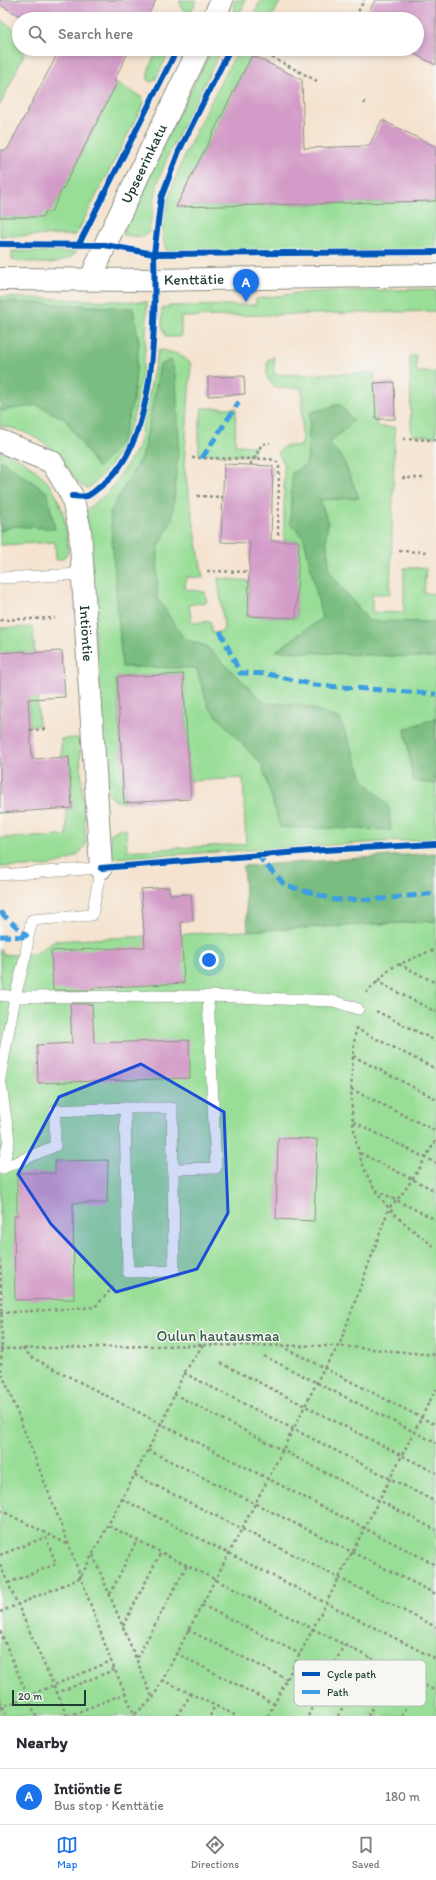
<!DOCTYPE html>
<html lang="en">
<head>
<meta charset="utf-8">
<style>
	:root { --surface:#fff; --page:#f7f7f7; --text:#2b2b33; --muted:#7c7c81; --line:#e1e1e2; --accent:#1a73e8 }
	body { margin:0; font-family:Itim,sans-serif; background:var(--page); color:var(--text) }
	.scale { position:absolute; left:12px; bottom:10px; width:74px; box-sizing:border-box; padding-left:4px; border:2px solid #1f3d34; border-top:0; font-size:11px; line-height:14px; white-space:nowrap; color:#1f3d34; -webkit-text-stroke:3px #f6f6f2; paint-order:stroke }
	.you { position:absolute; left:209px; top:960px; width:14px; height:14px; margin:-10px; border:3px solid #fff; border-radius:50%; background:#1a73e8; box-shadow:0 0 0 6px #1a73e833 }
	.badge { display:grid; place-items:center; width:26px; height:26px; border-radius:50%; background:var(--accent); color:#fff; font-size:13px; font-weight:700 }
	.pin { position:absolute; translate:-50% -33px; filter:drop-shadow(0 1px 2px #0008) }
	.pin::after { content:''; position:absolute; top:21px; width:14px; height:12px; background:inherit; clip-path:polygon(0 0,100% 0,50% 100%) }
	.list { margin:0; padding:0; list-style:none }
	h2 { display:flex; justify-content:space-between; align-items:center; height:52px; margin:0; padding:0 16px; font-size:17px }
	h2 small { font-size:13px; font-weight:400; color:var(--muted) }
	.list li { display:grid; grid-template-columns:26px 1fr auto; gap:12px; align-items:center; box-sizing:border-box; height:56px; padding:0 16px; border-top:1px solid var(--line) }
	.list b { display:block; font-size:15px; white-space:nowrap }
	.list p { margin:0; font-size:13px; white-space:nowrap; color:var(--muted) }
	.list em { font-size:13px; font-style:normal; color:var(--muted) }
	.icon { flex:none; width:22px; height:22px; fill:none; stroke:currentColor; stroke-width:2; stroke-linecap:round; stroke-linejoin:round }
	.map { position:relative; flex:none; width:436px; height:1716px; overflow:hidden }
	.search { position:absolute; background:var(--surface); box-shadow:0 2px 6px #0003; left:12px; right:12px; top:12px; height:44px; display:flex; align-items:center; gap:10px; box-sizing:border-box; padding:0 14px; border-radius:22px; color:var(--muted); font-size:15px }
	.sheet { height:108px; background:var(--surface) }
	nav { display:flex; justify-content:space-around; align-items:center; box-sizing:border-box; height:56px; border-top:1px solid var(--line); background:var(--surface); font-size:11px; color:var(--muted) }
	nav a { display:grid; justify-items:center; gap:2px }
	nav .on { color:var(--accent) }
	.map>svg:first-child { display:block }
	.green { fill:#99de97; stroke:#5c8e66 }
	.forest { fill:#7abd80; stroke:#4c7d5a }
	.building { fill:#d39bc8 }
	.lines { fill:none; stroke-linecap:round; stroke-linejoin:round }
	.service-casing { stroke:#8a9082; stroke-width:12 }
	.minor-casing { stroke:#8a9082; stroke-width:24 }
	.path { stroke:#8a9082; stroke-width:2.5; stroke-dasharray:3 3; stroke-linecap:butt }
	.service { stroke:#fff; stroke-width:11 }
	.minor { stroke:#fff; stroke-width:22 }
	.quiet { stroke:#3c9ee2; stroke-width:5; stroke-dasharray:10 5; stroke-linecap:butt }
	.cycleway-casing { stroke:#f6f6f2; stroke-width:8 }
	.cycleway { stroke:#0057b8; stroke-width:6 }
	.marked { fill:#1d4ed8; fill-opacity:0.2; stroke:#1d4ed8; stroke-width:3; stroke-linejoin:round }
	.labels { text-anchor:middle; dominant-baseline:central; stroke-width:3; stroke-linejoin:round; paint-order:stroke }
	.street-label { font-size:15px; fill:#1f3d34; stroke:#f6f6f2 }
	.park-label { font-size:15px; fill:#375d48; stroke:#f6f6f2 }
	.key { fill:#f6f6f2; stroke:#b6beb9; stroke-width:1 }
	.key-label { font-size:11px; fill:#1f3d34 }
</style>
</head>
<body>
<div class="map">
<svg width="436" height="1716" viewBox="0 0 436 1716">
	<rect width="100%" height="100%" fill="#f6f6f2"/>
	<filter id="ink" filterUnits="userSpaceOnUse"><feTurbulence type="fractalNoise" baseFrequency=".025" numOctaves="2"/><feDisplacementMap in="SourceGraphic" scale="8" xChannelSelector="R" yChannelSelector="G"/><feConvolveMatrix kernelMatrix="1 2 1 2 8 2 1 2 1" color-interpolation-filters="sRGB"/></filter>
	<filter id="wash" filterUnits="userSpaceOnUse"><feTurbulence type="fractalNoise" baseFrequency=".012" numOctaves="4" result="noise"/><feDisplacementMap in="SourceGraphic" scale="16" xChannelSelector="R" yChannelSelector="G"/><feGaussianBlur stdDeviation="0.9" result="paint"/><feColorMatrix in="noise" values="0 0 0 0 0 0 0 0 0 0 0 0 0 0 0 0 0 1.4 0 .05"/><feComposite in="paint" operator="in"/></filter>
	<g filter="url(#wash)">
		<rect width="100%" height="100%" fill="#f5e3cf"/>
		<path class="green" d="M180 0H197L191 11 188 13 181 8Z
			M236 0H246L238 17 236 16 233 6Z
			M261 0H281L271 19H252Z
			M0 20 19 32V49H24V54L0 105Z
			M159 49H171L155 80 151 82 148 80C147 68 153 59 159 49Z
			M212 49H222L168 156 158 181 149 232 143 237 124 235V228L135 199Z
			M242 50 252 55 176 207 436 201V250L178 253 167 251C145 214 218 89 237 52Z
			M117 83 141 97 144 103 76 235 0 236V217H34L55 204Z
			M12 251 77 252C58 269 35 262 12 260Z
			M436 289V311L181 317V337H166L162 326V309L168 306 255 305 256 299 298 293 335 291Z
			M0 297 147 302C146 362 141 449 88 488 73 485 69 467 60 457 48 442 19 427 0 426Z
			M162 350 181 355 191 364 184 466 203 578 186 577 185 589 205 592 207 602 189 605 192 623 210 621 212 633 223 632 224 626 218 578 249 581 248 616 296 618 298 541H284V465L278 452 284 446H302V388C288 387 269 393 267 373 267 368 267 364 268 360L274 357V375L374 373 377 427H395L390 594H372V612L404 613V568H426L424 593 436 594V839L112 858 110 834 119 829H126L127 851 246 844 243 778 190 781 183 674 117 677 124 803C115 801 111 798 106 790L86 510 110 491 138 447 158 351Z
			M410 356H416V372H436V437L413 435 411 432Z
			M202 408H236L235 445 256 446 252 456 199 454V430Z
			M0 450C8 454 18 457 25 462 59 485 67 514 68 553L62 559 56 560 55 542 0 545Z
			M33 627 39 725 30 726 25 652 0 653V628Z
			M79 738 86 843C74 872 26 866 0 867V838L67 836 66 809H72L69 757H62L61 739Z
			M436 921V1716H0V949L4 955 35 954 54 941Z"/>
		<path class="forest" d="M0 301 133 308 139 342 133 401 122 441 98 468 65 419 37 405 0 411Z
			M171 360 176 378 179 440 172 520 158 548 157 597 184 639 206 646 265 703 301 705 340 719 364 780 389 807 391 830 280 827 262 765 209 708 196 668 122 667 110 512 143 454 160 365Z
			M340 404 353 421 329 444 342 457 359 498 320 500 328 522 326 537 330 573 369 621 436 622V658L276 651 322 618 304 538 290 523 292 473 307 464 310 413Z
			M0 460 47 492 55 529 15 526 0 531Z
			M436 718V784L413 781 405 729Z
			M436 853V921L248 931 243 866Z"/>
		<g id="blocks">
			<path class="building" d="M0 0H156L146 19H26L0 5Z
				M375 0H436V65L404 49H417V19H365Z
				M60 49H130L114 81 117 83 51 212H45L43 217H0V150H7Z
				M252 55 302 80 304 148 369 146 382 120 436 147V201L176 207Z
				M244 376 245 394 208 396V377Z
				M394 382 395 419H376L374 383Z
				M224 464 273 466 271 541H299L296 618 248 616 250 543 221 542Z
				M25 651V653L62 651 65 697 28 699 32 759 69 757 72 808 0 813V653Z
				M183 674 191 799 124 803 117 677Z
				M169 887 170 895 191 894 193 921 181 922 184 983 92 988V990H53L51 951 145 947 141 889Z
				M70 1004H92L94 1043 189 1040 190 1078 38 1083 37 1045 72 1043Z
				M278 1138 317 1139 314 1221 276 1219Z
				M108 1160 107 1203H73L74 1299 15 1300 14 1216H17V1173H55V1161Z"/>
		</g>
	</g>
	<g filter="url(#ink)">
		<use href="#blocks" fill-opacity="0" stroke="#8a9082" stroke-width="1"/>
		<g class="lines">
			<g class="service-casing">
				<path id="service" d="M0 578 82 574
					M0 875 101 868 92 915 32 920 28 937 26 954 15 997 0 1078 9 1140 3 1168H0
					M0 995 15 997 208 996 334 1001 358 1009
					M125 1108H172L173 1169
					M3 1168 55 1146V1111L125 1108 128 1272 174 1271 173 1169 216 1168 208 996"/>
			</g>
			<g class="minor-casing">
				<g id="minor">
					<path d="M213 19 222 0"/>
					<path id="s1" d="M0 279 155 280 436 275"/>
					<path id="s2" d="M91 279 105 245 199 49"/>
					<path id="s3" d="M0 441 52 462 72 496 80 530 101 868"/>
				</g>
			</g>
			<path class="path" d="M362 19 356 16 364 0
				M256 49 317 81
				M364 104 366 99
				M403 439 436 440
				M192 458 270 459 277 462 279 467 278 537
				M254 459 262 444 270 443
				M251 465V459
				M402 478H425
				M197 496 223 497
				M399 551 426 552
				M207 571 249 572
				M0 620 55 618
				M30 730 46 729
				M431 951 436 954
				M399 964 436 983
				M376 981 436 1012
				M366 993 391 968 430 951 436 950
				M376 1011 436 1041
				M356 1027C349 1085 345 1153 383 1201 398 1220 417 1233 436 1248
				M355 1028 436 1069
				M353 1056 436 1099
				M351 1089 436 1131
				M354 1122 436 1163
				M360 1153 436 1191
				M376 1190 436 1220
				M0 1260 2 1338 1 1371 69 1545 111 1661 135 1716
				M0 1313 95 1307 115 1285
				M281 1346 436 1425
				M23 1348 31 1357 436 1565
				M0 1349 203 1345 339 1346 436 1355
				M264 1356 436 1443
				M221 1363 436 1473
				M184 1373 436 1502
				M174 1394 436 1530
				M148 1450 436 1594
				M135 1475 436 1627
				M122 1499 436 1659
				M0 1510 69 1545
				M109 1526 436 1691
				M0 1555 46 1537
				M93 1555 152 1697
				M0 1565 57 1693
				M8 1583 56 1564 46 1537
				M110 1594 137 1540
				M202 1605 300 1654
				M0 1612 80 1578 161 1425 184 1373 203 1345
				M123 1626 161 1552
				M188 1630 287 1679
				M0 1631 36 1716
				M176 1653 274 1704
				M137 1658 187 1565
				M162 1680 237 1716
				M0 1701 7 1716
				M0 1708 111 1661
				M135 1714 153 1698 268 1479 324 1368 339 1346 389 1208C409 1189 422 1163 436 1140
				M67 1716 57 1693 116 1669
				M68 1716 126 1693
				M177 1716 191 1694
				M210 1716 215 1705
				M268 1716 436 1389
				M308 1716 344 1645
				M338 1716 369 1657
				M368 1716 392 1669
				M402 1716 419 1683"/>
			<use href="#service" class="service"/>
			<use href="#minor" class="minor"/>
			<path class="quiet" d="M202 458 239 402
				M220 631 240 673 268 674 314 685 436 694
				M257 855 285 885 336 900 382 899 436 893
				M0 912 28 937
				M0 936 28 937"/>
			<g class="cycleway-casing">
				<path id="cycleway" d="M0 244 105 245 154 254 161 198 179 151 230 49
					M79 244 177 49
					M72 496C76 496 83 497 87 496 92 494 98 488 102 485 157 444 156 318 154 254L436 252
					M101 868 324 850 436 844"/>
			</g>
			<use href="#cycleway" class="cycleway"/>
		</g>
	</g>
	<path class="marked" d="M141 1064 224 1112 228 1213 197 1269 116 1292 51 1224 18 1174 59 1097Z"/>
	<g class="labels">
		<g class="street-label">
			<text stroke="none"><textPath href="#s2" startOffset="127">Upseerinkatu</textPath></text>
			<text stroke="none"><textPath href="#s1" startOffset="194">Kenttätie</textPath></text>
			<text stroke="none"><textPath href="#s3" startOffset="234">Intiöntie</textPath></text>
		</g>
		<g class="park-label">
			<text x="218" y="1336">Oulun hautausmaa</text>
		</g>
	</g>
	<rect x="294" y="1660" width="132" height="46" rx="6" class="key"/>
	<rect x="302" y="1672" width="18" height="4" fill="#0057b8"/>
	<rect x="302" y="1690" width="18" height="4" fill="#3c9ee2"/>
	<g class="key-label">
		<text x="327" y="1678">Cycle path</text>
		<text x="327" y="1696">Path</text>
	</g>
</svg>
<div class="scale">20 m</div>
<div class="you"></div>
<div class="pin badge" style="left:246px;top:302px">A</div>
<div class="search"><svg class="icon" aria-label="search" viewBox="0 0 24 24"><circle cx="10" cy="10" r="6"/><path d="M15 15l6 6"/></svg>Search here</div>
</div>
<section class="sheet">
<h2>Nearby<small></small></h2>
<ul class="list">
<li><span class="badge">A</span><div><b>Intiöntie E</b><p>Bus stop · Kenttätie</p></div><em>180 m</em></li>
</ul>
</section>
<nav>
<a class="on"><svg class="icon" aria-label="map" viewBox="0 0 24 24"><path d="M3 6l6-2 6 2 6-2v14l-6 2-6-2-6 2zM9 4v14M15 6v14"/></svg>Map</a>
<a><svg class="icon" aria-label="directions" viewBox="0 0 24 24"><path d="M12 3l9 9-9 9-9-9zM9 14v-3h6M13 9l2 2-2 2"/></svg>Directions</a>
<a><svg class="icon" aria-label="saved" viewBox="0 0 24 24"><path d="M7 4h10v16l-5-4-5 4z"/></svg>Saved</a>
</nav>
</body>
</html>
